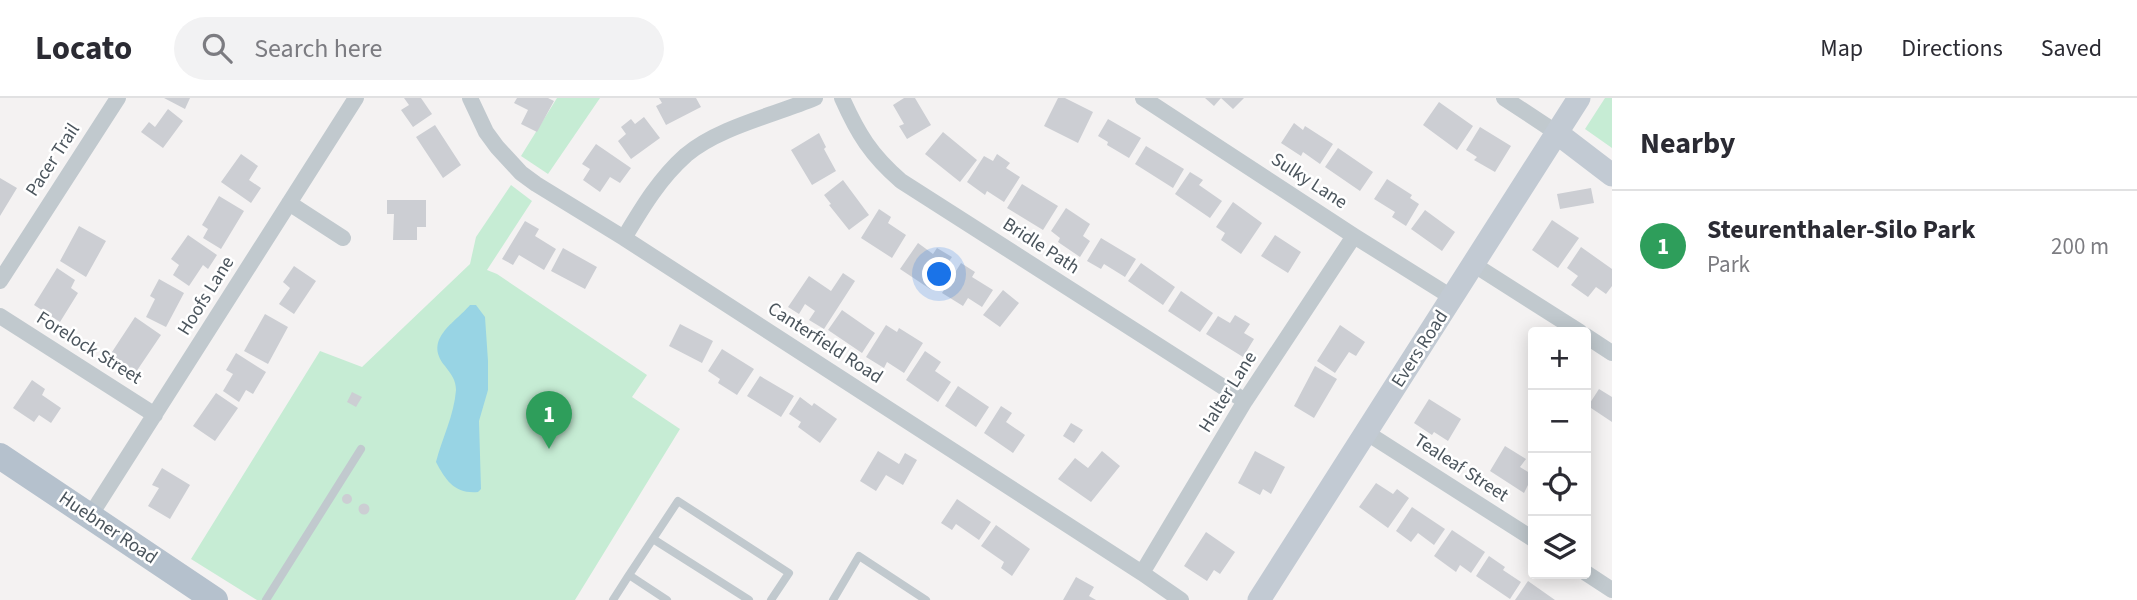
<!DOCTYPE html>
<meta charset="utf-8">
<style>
:root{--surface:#fff;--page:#f2f2f3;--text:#2b2b33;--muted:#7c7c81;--line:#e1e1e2;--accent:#111827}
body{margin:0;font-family:"Source Sans 3",sans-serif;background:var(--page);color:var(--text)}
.controls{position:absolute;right:21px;bottom:21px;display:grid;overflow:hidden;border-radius:7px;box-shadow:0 4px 18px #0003}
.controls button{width:63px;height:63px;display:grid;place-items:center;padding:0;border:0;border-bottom:2px solid var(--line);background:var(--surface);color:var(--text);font:35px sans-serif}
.you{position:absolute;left:940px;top:177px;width:24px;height:24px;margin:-18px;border:5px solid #fff;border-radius:50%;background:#1a73e8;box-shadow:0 0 0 10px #1a73e833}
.badge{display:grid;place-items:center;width:46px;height:46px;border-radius:50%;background:var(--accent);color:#fff;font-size:23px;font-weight:700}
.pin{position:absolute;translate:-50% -58px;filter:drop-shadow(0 2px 4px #0008)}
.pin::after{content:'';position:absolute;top:37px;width:24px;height:21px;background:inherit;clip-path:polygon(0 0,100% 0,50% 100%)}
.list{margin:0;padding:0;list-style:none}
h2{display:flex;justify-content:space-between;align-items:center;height:91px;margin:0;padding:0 28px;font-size:30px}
h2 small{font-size:23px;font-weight:400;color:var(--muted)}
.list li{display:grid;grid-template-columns:46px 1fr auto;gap:21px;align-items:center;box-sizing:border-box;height:112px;padding:0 28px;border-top:2px solid var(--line)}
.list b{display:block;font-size:26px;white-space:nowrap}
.list p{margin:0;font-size:23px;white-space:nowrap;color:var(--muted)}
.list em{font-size:23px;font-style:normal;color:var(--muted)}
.icon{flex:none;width:38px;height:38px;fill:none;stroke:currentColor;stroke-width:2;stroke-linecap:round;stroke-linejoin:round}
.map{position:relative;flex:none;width:1612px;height:502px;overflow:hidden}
header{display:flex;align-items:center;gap:42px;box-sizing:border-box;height:98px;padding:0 35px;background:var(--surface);border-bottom:2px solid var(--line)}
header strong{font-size:33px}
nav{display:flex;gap:38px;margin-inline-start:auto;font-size:24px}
.search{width:490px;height:63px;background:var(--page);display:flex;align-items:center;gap:18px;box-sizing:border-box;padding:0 24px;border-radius:38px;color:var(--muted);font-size:26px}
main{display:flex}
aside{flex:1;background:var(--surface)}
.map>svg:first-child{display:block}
.green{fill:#c6ecd4}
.water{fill:#98d4e4}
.building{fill:#ccced3}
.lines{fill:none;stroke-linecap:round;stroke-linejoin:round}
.lane{stroke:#c1c9ce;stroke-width:8}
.street{stroke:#c1c9ce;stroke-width:16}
.secondary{stroke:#c2cad3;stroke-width:23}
.primary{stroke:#b5c1cd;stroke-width:26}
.labels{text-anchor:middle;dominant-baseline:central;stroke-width:5;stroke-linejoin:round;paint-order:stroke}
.street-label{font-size:19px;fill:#4b555d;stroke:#fff}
</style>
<header>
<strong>Locato</strong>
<div class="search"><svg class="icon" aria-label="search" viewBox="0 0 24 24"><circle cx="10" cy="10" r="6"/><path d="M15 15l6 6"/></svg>Search here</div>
<nav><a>Map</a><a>Directions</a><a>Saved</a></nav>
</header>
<main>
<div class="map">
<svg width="1612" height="502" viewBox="0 0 1612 502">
<rect width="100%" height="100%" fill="#f4f2f2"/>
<path class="green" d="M557 0H600L548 76 521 58Z
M1605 0H1612V50L1585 31Z
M511 87 532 103 487 172 497 176 647 277 632 299 680 331 575 502H257L191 461 320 253 362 269 470 166 476 139Z"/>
<path class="water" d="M470 207H476L485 219 488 263V292L479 323 481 391 478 394C455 396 446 383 436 364 442 340 454 318 456 292 456 282 451 276 445 268 423 241 455 225 470 207Z"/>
<path class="building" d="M164 0H190L185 11Z
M404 0H421L432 16 413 29 401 12 409 7Z
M517 0H548L554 3 537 34 521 26 528 12 514 5Z
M659 0H696L701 9 666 27 656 8 662 5Z
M904 0H915L931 27 907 41 899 28 904 26 893 7Z
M1058 0H1065L1093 14 1078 45 1044 28Z
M1205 0H1244L1233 11 1221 0 1214 8Z
M1439 4 1473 28 1457 52 1423 27Z
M168 11 183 23 163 50 141 34 149 24 155 29Z
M644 19 660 40 631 61 618 43 626 36 621 29 631 21 635 26Z
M1108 21 1141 40 1129 60 1107 47 1108 44 1098 38Z
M1294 25 1303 32 1305 28 1333 46 1320 66 1303 54 1301 58 1281 45Z
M435 27 461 67 443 80 416 39Z
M1480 29 1511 48 1495 74 1474 62 1477 59 1466 52Z
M943 34 977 62 960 84 925 56Z
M819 35 826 49 824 51 836 73 812 87 791 52Z
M596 46 631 70 620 85 610 79 600 94 583 82 590 71 582 66Z
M1146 48 1184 71 1173 90 1135 66Z
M1338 50 1373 74 1360 93 1325 69Z
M241 56 258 68 249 82 261 90 251 105 221 84Z
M997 56 1010 65 1006 70 1020 79 1004 104 987 93 985 97 967 84 984 58 993 63Z
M1190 74 1203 82 1199 87 1222 103 1210 120 1175 96Z
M0 80 17 90 0 118Z
M1387 81 1412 97 1410 100 1419 106 1406 128 1392 119 1395 114 1374 101Z
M843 82 869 117 849 132 829 107 831 106 824 97Z
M1022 86 1058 108 1043 132 1007 110Z
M1591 90 1594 105 1560 111 1557 96Z
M219 98 244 113 221 151 203 140 208 131 202 127Z
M387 102H426V129H417V142H393L394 116H387Z
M1233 104 1262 125 1241 156 1221 142 1225 135 1216 129Z
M1066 110 1090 126 1083 138 1090 143 1080 159 1058 144 1060 140 1051 133Z
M879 111 891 119 888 125 906 137 892 160 861 140Z
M1425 112 1455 134 1442 153 1411 131Z
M1552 122 1579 140 1558 170 1532 152Z
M525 123 539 131 535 138 556 151 544 172 519 157 513 167 502 161Z
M79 128 106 143 86 179 60 163Z
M188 137 217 157 208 171 203 167 189 188 173 177 179 167 171 161Z
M1275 137 1301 154 1288 175 1261 158Z
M1101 140 1136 161 1125 179 1104 166 1101 171 1087 163Z
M918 145 933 156 937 150 952 159 930 191 900 171Z
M1581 149 1612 171V188L1606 196 1596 189 1588 199 1571 187 1578 178 1567 170Z
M563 150 597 169 585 191 551 173Z
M961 165 975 174 972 179 993 192 982 209 968 200 963 208 942 195Z
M1141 165 1175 189 1163 207 1128 183Z
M294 168 316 183 294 216 279 206 290 190 283 184Z
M57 170 75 182 71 190 78 195 60 224 34 207Z
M843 175 855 183 824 231 809 222 815 213 805 206 799 216 788 209 809 178 831 193Z
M159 181 184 195 166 229 146 219 155 201 150 198Z
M1003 192 1019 205 1000 229 983 217Z
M1181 193 1213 215 1200 234 1168 213Z
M842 212 875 235 862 255 828 232Z
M265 216 288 229 268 266 244 253Z
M1235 217 1250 226 1244 235 1254 241 1243 259 1206 236 1218 218 1230 225Z
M135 219 161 237 136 274 110 257Z
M680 226 713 243 702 265 669 248Z
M886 227 897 234 899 230 923 245 904 275 887 264 884 270 866 259Z
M1340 227 1365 244 1356 258 1349 254 1335 275 1317 263Z
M722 251 754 271 737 297 718 285 720 281 708 273Z
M925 253 941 264 935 273 951 284 938 304 906 282Z
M236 255 266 274 253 296 246 292 239 304 223 293 233 276 226 272Z
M1315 268 1337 281 1314 320 1294 308Z
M760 278 794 298 781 319 747 298Z
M32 282 45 291 42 297 61 310 51 325 39 317 34 324 13 310Z
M958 288 989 309 976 329 945 308Z
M1599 291 1612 299V324L1588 308Z
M352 294 362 299 356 309 347 304Z
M216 295 238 310 215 343 193 328Z
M800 299 812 308 814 305 837 321 820 345 798 329 801 324 789 316Z
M1429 301 1461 321 1448 343 1434 334 1432 337 1414 325Z
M1001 308 1012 315 1006 324 1025 337 1013 355 984 335Z
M1071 325 1083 332 1074 345 1063 338Z
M1505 348 1526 361 1520 369 1533 377 1524 395 1490 373Z
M878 353 899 366 905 355 917 362 903 387 886 377 876 393 860 383Z
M1102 353 1120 368 1091 404 1058 381 1075 360 1088 370Z
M1255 353 1285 369 1271 396 1263 391 1260 397 1238 385Z
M162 370 190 387 170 421 148 408 159 390 152 387Z
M1376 385 1393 396 1397 391 1409 400 1388 430 1359 409Z
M342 401a5 5 0 1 1 10 0a5 5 0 1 1-10 0Z
M957 401 991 424 979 442 956 426 952 432 941 425Z
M358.5 411a5.5 5.5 0 1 1 11 0a5.5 5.5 0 1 1-11 0Z
M1412 409 1445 431 1434 447 1418 435 1411 444 1396 433Z
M996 427 1030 451 1012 478 1001 470 1004 464 981 448Z
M1452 432 1485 454 1471 475 1460 467 1456 474 1434 458Z
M1206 434 1235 454 1220 476 1214 472 1207 483 1184 468Z
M1489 458 1505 469 1503 472 1521 484 1510 501 1476 478Z
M1076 479 1094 489 1089 498 1096 502H1063Z
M1528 483 1555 502H1515Z"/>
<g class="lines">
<path class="lane" d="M653 441 749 502
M629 477 678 403 789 475 771 502
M266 502 361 351
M613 502 629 477 667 502
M833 502 859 458 926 502"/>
<path class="street" d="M470 0 486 34 497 49 521 75 536 86 624 140 1142 475 1181 502
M842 0C858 36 871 57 901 83L1245 303
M1143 0 1354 138 1453 200
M1504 0 1557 35
M289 105 343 140
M624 140C642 110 659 81 686 57 719 29 775 17 815 0
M1473 166 1580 234
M0 183 118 0
M0 218 155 317
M1586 238 1612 255
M1367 335 1533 441
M90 418 356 0
M1142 475 1245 303 1354 138
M1586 475 1612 492"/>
<path class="secondary" d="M1557 35 1612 77
M1259 502 1579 0"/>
<path class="primary" d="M0 358 215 502"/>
</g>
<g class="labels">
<g class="street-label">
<text transform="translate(53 62) rotate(-57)">Pacer Trail</text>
<text transform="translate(1309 83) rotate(33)">Sulky Lane</text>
<text transform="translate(1041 148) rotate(33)">Bridle Path</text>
<text transform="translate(206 198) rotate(-58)">Hoofs Lane</text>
<text transform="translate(825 245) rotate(33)">Canterfield Road</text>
<text transform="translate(89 250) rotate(32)">Forelock Street</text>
<text transform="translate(1420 251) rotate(-57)">Evers Road</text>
<text transform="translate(1228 294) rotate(-58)">Halter Lane</text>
<text transform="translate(1461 370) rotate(33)">Tealeaf Street</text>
<text transform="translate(108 430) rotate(34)">Huebner Road</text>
</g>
</g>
</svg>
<div class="controls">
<button>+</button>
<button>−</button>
<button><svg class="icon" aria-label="locate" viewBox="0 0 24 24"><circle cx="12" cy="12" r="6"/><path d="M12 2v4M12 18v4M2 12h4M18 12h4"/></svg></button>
<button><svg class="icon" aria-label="layers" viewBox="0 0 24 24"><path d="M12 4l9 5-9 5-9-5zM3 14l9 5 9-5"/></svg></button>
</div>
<div class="you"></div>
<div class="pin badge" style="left:549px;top:351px;background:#2e9e5b">1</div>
</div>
<aside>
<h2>Nearby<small></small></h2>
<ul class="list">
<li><span class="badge" style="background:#2e9e5b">1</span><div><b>Steurenthaler-Silo Park</b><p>Park</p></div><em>200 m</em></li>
</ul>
</aside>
</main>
